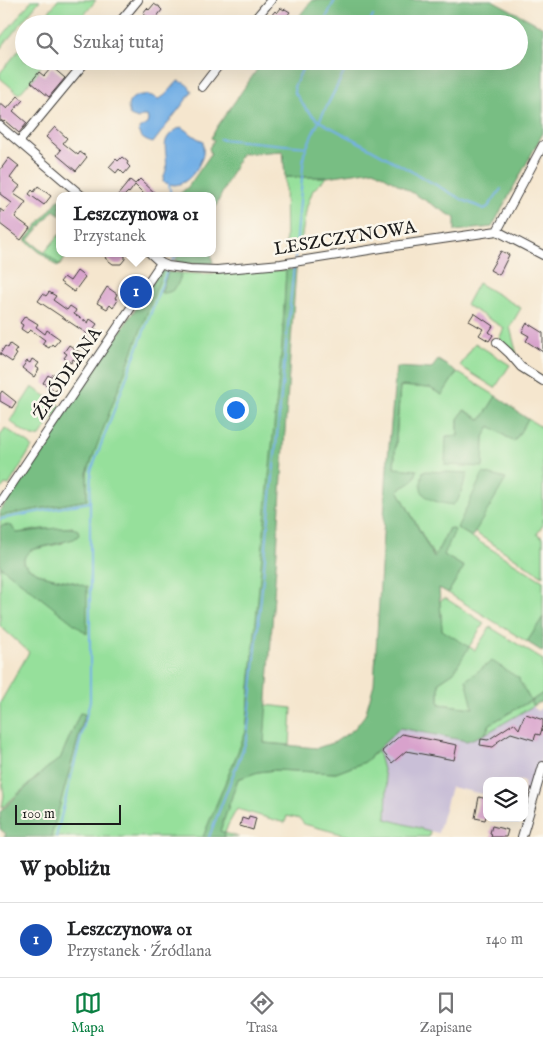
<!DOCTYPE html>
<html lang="pl">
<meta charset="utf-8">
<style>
:root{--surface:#fff;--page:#f6f6f6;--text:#202124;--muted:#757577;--line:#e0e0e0;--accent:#0b8043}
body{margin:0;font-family:"IM FELL English",serif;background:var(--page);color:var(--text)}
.controls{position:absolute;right:15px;bottom:15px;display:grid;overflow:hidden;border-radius:10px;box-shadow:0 5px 20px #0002}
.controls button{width:45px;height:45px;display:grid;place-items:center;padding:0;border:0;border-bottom:1px solid var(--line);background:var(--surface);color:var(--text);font:25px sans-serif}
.scale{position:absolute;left:15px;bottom:12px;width:106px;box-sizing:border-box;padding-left:5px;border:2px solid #1c1c1c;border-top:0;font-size:14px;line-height:18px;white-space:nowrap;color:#1c1c1c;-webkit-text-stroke:4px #fbf7ec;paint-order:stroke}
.you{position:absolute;left:235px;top:409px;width:18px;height:18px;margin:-12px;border:4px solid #fff;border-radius:50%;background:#1a73e8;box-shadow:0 0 0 8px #1a73e833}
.badge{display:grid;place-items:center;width:32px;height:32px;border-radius:50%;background:var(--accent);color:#fff;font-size:16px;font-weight:700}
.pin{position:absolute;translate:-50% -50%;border:2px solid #fff;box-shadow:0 1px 5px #0006}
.popup{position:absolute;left:56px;top:192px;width:160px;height:65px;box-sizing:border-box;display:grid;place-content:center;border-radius:10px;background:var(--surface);filter:drop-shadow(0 1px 4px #0005);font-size:16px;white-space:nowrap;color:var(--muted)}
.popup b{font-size:19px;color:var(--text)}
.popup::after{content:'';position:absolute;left:50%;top:100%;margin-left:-10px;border:10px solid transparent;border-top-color:var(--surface)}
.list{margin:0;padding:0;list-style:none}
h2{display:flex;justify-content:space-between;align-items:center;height:65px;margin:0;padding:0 20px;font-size:21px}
h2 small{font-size:16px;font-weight:400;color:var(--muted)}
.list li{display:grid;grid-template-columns:32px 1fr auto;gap:15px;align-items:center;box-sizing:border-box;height:75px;padding:0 20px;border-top:1px solid var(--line)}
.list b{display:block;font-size:19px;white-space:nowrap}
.list p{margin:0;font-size:16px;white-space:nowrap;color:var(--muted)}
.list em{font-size:16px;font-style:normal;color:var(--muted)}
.icon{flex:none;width:28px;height:28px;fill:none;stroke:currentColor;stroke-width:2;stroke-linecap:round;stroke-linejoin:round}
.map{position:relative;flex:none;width:543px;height:837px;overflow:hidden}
.search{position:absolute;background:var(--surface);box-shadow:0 5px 20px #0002;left:15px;right:15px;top:15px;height:55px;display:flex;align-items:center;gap:12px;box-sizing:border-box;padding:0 18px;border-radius:28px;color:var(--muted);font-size:19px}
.sheet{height:140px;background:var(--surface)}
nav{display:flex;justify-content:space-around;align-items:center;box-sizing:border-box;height:70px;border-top:1px solid var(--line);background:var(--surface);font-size:14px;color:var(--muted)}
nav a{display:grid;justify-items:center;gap:2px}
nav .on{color:var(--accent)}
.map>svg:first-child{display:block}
.industrial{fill:#c9bfd7}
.green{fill:#96e09b;stroke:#597e5c}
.forest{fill:#78be83;stroke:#4a6d50}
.water{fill:#75b0e6;stroke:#486681}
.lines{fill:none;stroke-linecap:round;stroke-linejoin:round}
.stream{stroke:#75b0e6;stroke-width:2}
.building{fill:#d8a2cc}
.minor-casing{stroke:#3d3a37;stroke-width:10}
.minor{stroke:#fff;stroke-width:8}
.labels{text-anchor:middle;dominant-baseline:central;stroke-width:5;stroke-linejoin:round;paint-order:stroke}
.street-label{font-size:18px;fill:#1c1c1c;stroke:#fbf7ec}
</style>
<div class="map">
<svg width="543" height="837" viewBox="0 0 543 837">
<rect width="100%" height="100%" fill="#fbf7ec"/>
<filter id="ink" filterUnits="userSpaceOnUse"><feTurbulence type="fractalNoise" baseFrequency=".02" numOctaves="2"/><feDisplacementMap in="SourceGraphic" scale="10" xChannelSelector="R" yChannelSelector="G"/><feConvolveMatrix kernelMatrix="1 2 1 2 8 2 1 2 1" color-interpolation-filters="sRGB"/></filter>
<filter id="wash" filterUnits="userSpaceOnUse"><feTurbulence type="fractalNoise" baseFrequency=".0096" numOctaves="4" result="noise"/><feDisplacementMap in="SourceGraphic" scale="20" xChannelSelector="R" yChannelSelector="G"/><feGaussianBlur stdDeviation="1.12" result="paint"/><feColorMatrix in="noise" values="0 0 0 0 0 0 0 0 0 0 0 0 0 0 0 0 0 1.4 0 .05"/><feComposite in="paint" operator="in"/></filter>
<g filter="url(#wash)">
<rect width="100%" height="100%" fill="#f5e6ce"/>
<path class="industrial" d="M533 706 537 711 543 707V754L531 793 528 795 525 804 524 781H487V795L451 787 438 833 386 820 387 786 378 750 400 728 467 741 485 734Z"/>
<path class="green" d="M32 0H40L0 49V39Z
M58 0H96L77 24H39Z
M24 44V61H45L38 70 39 72 19 94 0 78V73Z
M285 177H327L313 190 307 206 299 252 286 255Z
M60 234V253H69L60 265 44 253Z
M286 270 282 346 246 732 203 837H51L85 715 80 713 60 759 47 768 2 808 4 795 0 767V703L29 652 0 626V566L87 633 78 583C60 579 37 577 23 563L25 556 31 550 63 543 73 527 52 529H42L17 533 14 530 5 525 0 527V516L87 500V473L96 448 163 271 168 272 161 292 180 279 181 273 204 274Z
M478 283 521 308 510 327 517 355 514 351 499 339 504 328 466 305Z
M475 343 510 365 495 388 460 366Z
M457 372 496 396 481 420 465 410 458 419V436H447L483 467 484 437 490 426 514 442 528 419 543 428V525L537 534 543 538V576L474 532 505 478 457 528 543 581V617L527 642 448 593 464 567 444 555 449 528 435 558 398 490 412 482 394 469 400 386 430 388 442 395Z
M32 387 61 406 40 436C30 439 18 427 10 421Z
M5 428 30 444 32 447 9 485 5 484 0 491V436Z
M445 598 484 623 469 647 475 650 490 627 543 660V693L531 701 533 706 485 734 490 724 530 701 518 680 519 679 473 708 439 704V682L454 672 442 630 440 601Z
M266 705 292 708 290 745 264 743Z
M378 750 387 786 386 819 430 831 429 837H353L304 824 300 819 287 816 285 823 237 809 228 825 225 833 239 837H224L225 833 220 831 238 779 258 772 275 770 336 773 365 762Z"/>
<path class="forest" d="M312 0H492L543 27V133L492 227 455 231V218L374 170 327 177H285L283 151 241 154 212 214V196H177L188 187 211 154 209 148 214 140 211 138 217 127 263 61H519V24H293Z
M60 198V216L54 210 29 240 60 265 58 267 25 240Z
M180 253H211L213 263C201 264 187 265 175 261Z
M296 269 264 743 317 748 335 742 354 729 365 715 374 684 387 468 396 367 431 369 438 360 457 372 442 395 430 388 400 386 394 468 417 470C415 483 408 484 398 490L434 558 449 528 455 530 444 555 464 567 448 593 439 588 442 630 469 647 454 672 439 682V704L473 708 466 680 492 661 520 679 519 680 531 701 543 693V701L533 706 530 701 490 724 485 734 467 741 400 728 365 762 336 773 275 770 258 772 238 779 220 831 225 833 224 837H203L246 732 269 476 282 346 286 270Z
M159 271H163L96 448 87 473V500L0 516V511L142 299Z
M168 272 181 273C179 285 174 294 161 293Z
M496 396C508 403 516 412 528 419L514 442 490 426 484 437 483 467 445 465 446 436H458V419L464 410 481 420Z
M423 471 468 473 458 500 453 505C442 503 423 501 421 488 421 482 422 476 423 471Z
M483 473 506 479 472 537 457 528Z
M5 525 12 526 14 530 17 533C30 532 68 524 78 530L79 535 74 539 31 550 25 556 23 563C39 580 67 578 87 587V634L0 566V527Z
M543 617V652L527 642Z
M80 713 85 714 51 837H4L6 834 0 829V812L47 768 60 759Z"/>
<path class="water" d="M178 81C186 83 189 85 192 92L153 143C146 141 141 139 138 131L142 127 147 124 148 120 147 116H142L138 119 130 116C129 112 127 107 129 103 133 93 150 93 158 99 166 97 172 87 178 81Z
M181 127 203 142C203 147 204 153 202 158 198 169 188 184 175 185 171 185 167 183 163 182 163 177 165 174 166 170 169 149 156 140 181 127Z"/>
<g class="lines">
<path class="stream" d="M323 24 335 0
M369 24 373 16
M306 61 294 87 295 93 306 109 319 121 364 145 463 200 484 209 488 207 501 189
M220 139 307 147
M169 184 171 196
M295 260 304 154 312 135 350 61
M172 261 178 253
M0 519 90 502
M56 837 90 701V502L91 471 166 273
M209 837 247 739 294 265"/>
</g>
<g id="blocks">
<path class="building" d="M154 4 157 6H159L160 8 162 10 156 18 154 17 151 20 143 13 147 8 149 10Z
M281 8 284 10 285 9 290 12 281 24H279L270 17 275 11 277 13Z
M52 67 65 78 49 97 31 82 39 72 44 76Z
M18 96 23 100 13 111 27 123 19 133 5 121 4 122 0 120V103L7 109Z
M55 127 67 138 63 143 78 155 80 152 87 157 76 171 57 155 61 150 46 137Z
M122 157 128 162 127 164 130 167 124 174 119 169 116 173 109 167 116 159 118 161Z
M9 158 19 166 10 178 20 186 14 194 26 202 15 217 30 228 21 240 0 224V209L4 212 12 203 0 194V170Z
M140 179 158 196H146L135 185 129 193 128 192 124 196H117L130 180 135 184Z
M38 186 51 196 44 205 29 194 32 190 34 192Z
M501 251 509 255 499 275 490 270Z
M109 253H121L125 256V259L121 264H113L105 258Z
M77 271 85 277 74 292 60 282 64 277 70 281Z
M107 287 117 294 115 298 118 300 113 308 110 305 107 309 97 303Z
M49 292 56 296 53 300 67 310 70 306 76 310 74 314 88 323 90 319 97 324 94 328 97 330 92 337 38 301 43 294 46 296Z
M474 313 493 326 489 332 493 335 489 341 479 335 483 329 469 321Z
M25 316 38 324 36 327 45 334 47 330 60 339 54 346 52 344 49 348 42 344 45 340 34 332 30 330 27 333 21 329 23 325 20 323Z
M527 323 543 333V352L526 341 529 336 522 332Z
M10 344 17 349 14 353 17 354 12 362 0 354 5 346 8 348Z
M69 345 81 353 76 361 73 359 71 363 64 358 67 354 64 352Z
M32 359 39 363 36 367 39 369 34 377 22 368 27 361 30 363Z
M54 373 61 378 58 382 61 384 56 391 43 383 48 375 51 377Z
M2 391 16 402 12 408 0 401V394Z
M526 714 543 720V726L540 735 536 734 534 740 511 733 497 742 498 743 493 747 480 745 481 739 488 740 514 723 519 729 524 716Z
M402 734 457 745 454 760 406 751 392 763 382 751Z
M479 797 487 799V813L485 820 475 818Z
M249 816 256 818 253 830 240 826 242 818 248 820Z
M492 826 508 830 506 837H491L492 834 490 833Z"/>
</g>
</g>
<g filter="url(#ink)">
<use href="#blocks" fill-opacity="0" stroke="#3d3a37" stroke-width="1"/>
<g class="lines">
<g class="minor-casing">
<path id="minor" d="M118 24 138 0
M251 24 271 0
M202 87 222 61
M0 126 82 196
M19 142 86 61
M497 231 543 145
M150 253 161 263 168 266 190 269 217 270 281 264 394 246 497 231 543 255
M497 342 509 353 521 367 543 381
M0 502 161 263
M522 837 543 766"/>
</g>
<use href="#minor" class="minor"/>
</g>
</g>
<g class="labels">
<g class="street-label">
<text transform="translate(345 239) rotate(-9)">LESZCZYNOWA</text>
<text transform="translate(68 374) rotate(-56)">ŹRÓDLANA</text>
</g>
</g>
</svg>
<div class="controls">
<button><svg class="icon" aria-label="layers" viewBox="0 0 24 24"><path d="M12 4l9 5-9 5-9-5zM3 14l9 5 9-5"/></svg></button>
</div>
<div class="scale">100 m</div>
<div class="you"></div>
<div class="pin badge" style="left:136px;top:292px;background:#1a4fb4">1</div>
<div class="popup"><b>Leszczynowa 01</b>Przystanek</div>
<div class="search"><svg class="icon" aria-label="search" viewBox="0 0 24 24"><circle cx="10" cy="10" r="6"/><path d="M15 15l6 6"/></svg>Szukaj tutaj</div>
</div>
<section class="sheet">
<h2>W pobliżu<small></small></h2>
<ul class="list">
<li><span class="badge" style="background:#1a4fb4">1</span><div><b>Leszczynowa 01</b><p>Przystanek · Źródlana</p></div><em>140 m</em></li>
</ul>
</section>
<nav>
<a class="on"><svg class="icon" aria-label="map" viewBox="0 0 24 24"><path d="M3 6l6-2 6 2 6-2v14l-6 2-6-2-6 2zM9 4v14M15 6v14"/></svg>Mapa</a>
<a><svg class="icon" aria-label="directions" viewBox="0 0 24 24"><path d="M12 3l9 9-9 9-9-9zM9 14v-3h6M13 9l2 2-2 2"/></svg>Trasa</a>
<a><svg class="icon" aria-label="saved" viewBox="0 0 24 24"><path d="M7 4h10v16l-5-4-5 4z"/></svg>Zapisane</a>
</nav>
